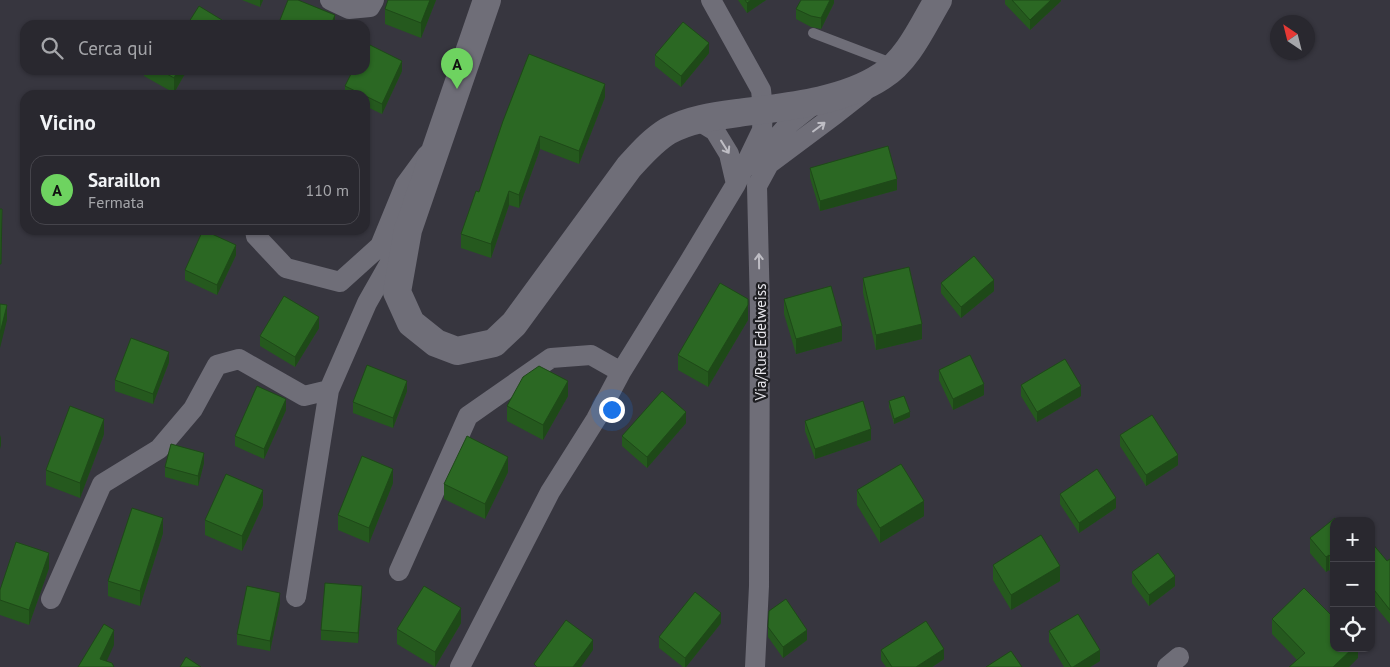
<!DOCTYPE html>
<html lang="it">
<meta charset="utf-8">
<style>
:root{--surface:#29282f;--page:#35343b;--text:#f1f3f6;--muted:#a5a6aa;--line:#45444b;--accent:#6ed360}
body{margin:0;font-family:"PT Sans",sans-serif;background:var(--page);color:var(--text)}
.controls{position:absolute;right:15px;bottom:15px;display:grid;overflow:hidden;border-radius:10px;box-shadow:0 1px 4px #0004}
.controls button{width:45px;height:45px;display:grid;place-items:center;padding:0;border:0;border-bottom:1px solid var(--line);background:var(--surface);color:var(--text);font:25px sans-serif}
.compass{position:absolute;left:1270px;top:15px;width:45px;height:45px;border-radius:50%;background:var(--surface);box-shadow:0 1px 4px #0004;rotate:325deg}
.you{position:absolute;left:611px;top:409px;width:18px;height:18px;margin:-12px;border:4px solid #fff;border-radius:50%;background:#1a73e8;box-shadow:0 0 0 8px #1a73e833}
.badge{display:grid;place-items:center;width:32px;height:32px;border-radius:50%;background:var(--accent);color:#111;font-size:16px;font-weight:700}
.pin{position:absolute;translate:-50% -41px;filter:drop-shadow(0 1px 2px #0008)}
.pin::after{content:'';position:absolute;top:26px;width:18px;height:15px;background:inherit;clip-path:polygon(0 0,100% 0,50% 100%)}
.list{margin:0;padding:0;list-style:none}
h2{display:flex;justify-content:space-between;align-items:center;height:65px;margin:0;padding:0 20px;font-size:21px}
h2 small{font-size:16px;font-weight:400;color:var(--muted)}
.list li{display:grid;grid-template-columns:32px 1fr auto;gap:15px;align-items:center;box-sizing:border-box;height:70px;margin:0 10px 10px;padding:0 10px;border:1px solid var(--line);border-radius:15px}
.list b{display:block;font-size:19px;white-space:nowrap}
.list p{margin:0;font-size:16px;white-space:nowrap;color:var(--muted)}
.list em{font-size:16px;font-style:normal;color:var(--muted)}
.icon{flex:none;width:28px;height:28px;fill:none;stroke:currentColor;stroke-width:2;stroke-linecap:round;stroke-linejoin:round}
.map{position:relative;flex:none;width:1390px;height:667px;overflow:hidden}
.search{position:absolute;background:var(--surface);box-shadow:0 1px 4px #0004;left:20px;top:20px;width:350px;height:55px;display:flex;align-items:center;gap:12px;box-sizing:border-box;padding:0 18px;border-radius:15px;color:var(--muted);font-size:19px}
.panel{position:absolute;background:var(--surface);box-shadow:0 1px 4px #0004;left:20px;top:90px;width:350px;height:145px;border-radius:15px}
.map>svg:first-child{display:block}
.lines{fill:none;stroke-linecap:round;stroke-linejoin:round}
.service{stroke:#6f6e78;stroke-width:10}
.minor{stroke:#6f6e78;stroke-width:20}
.secondary{stroke:#6f6e78;stroke-width:28}
.wall{fill:#25591e}
.shaded-wall{fill:#1e4918}
.building{fill:#2b6823;stroke:#1e4918}
.oneway{stroke:#bebdc4}
.labels{text-anchor:middle;dominant-baseline:central;stroke-width:4.5;stroke-linejoin:round;paint-order:stroke}
.street-label{font-size:15px;fill:#e8e7ed;stroke:#1e1e22}
</style>
<div class="map">
<svg width="1390" height="667" viewBox="0 0 1390 667">
<rect width="100%" height="100%" fill="#37363f"/>
<g class="lines">
<path class="service" d="M813 33 894 64"/>
<path class="minor" d="M330 0 349 9 370 7 374 0
M697 120 715 131 729 154 736 184
M752 165 788 125 817 102
M255 230 256 236 286 268 340 282 380 246 405 185 427 155
M399 571 468 416 551 358 591 355 621 372
M296 597 329 390 367 303 401 243
M51 599 102 484 159 449 193 409 217 365 239 359 304 396 329 390
M460 667 550 492 596 419 621 372 689 262 736 184 762 130 763 109 761 90 711 0
M755 667 759 586 760 310 757 186 769 164 836 114 864 92
M1167 667 1179 657"/>
<path class="secondary" d="M487 0 408 230 397 292 411 323 436 343 457 351 494 343 514 324 629 167C641 154 653 140 668 131 690 119 715 116 738 113 784 107 843 102 882 76 908 60 923 25 938 0"/>
</g>
<path class="wall" d="M242 0H263L260 7Z
M388 0H436L421 38 385 24V9Z
M738 0H766L747 13Z
M834 0V3L821 29 811 27 796 19V9Z
M1005 0H1061V1L1030 30 1005 4Z
M709 53 681 87 655 66V55Z
M144 70H187L174 93 144 76Z
M402 71 382 114 365 106V95H345V86Z
M605 97 579 164 540 149 519 208 509 205 491 258 461 248V234L479 192 503 121Z
M810 168 897 190 820 211 810 178Z
M236 255 217 295 185 280V270Z
M863 278 922 339 876 350 863 293Z
M941 283 994 291 961 318 941 293Z
M748 299V320L708 387 678 370V355Z
M784 299 842 341 796 354 784 314Z
M319 328 295 367 260 346V336Z
M169 362 153 404 115 391V380Z
M939 370 984 395 953 410 939 380Z
M1021 385 1081 396 1037 422 1021 396Z
M407 391 393 428 353 413V402Z
M568 396 543 440 507 421V406Z
M889 401 910 417 894 424 889 407Z
M286 410 264 459 235 446V436Z
M805 421 871 440 815 459 805 431Z
M686 423 647 468 622 446V436Z
M104 434 80 498 46 485V470Z
M1120 435 1178 465 1146 486 1120 446Z
M204 463 198 486 165 477V467Z
M508 472 485 519 444 499V484Z
M393 483 369 543 338 530V515Z
M857 490 924 516 880 543 857 505Z
M1060 494 1116 508 1079 533 1060 504Z
M263 505 242 551 205 535V520Z
M1334 521V576L1329 570 1326 572 1310 553V538Z
M163 533 140 606 108 596V581Z
M1371 542 1387 561 1390 559V624L1371 601Z
M993 565 1060 581 1011 610 993 580Z
M49 568 29 625 0 615V590Z
M1132 572 1175 586 1149 606 1132 583Z
M362 596 358 643 321 640V630Z
M280 603 270 651 237 645V634Z
M1272 619 1358 648V658L1297 660 1272 634Z
M461 623 435 667 397 644V629Z
M721 623 686 667H683L659 648V637Z
M768 627 807 640 783 658 768 637Z
M1049 631 1100 661 1090 667H1064L1049 642Z
M881 650 944 659 932 667H886L881 660Z"/>
<path class="shaded-wall" d="M260 0H263L260 7Z
M430 0H436L421 38V23Z
M751 0H766L747 13V3Z
M830 0H834V3L821 29V18Z
M1051 0H1061V1L1030 30V20Z
M335 15V25H331Z
M709 43V53L681 87V76Z
M402 61V71L382 114V104Z
M178 70H187L174 93V78Z
M605 84V97L579 164V151Z
M540 136V149L519 208V195Z
M897 179V190L820 211V201Z
M509 191V205L491 258V244Z
M236 245V255L217 295V285Z
M994 280V291L961 318V307Z
M7 305V320L0 348V333Z
M748 305V320L708 387V372Z
M319 317V328L295 367V357Z
M922 324V339L876 350V335Z
M842 326V341L796 354V339Z
M169 352V362L153 404V394Z
M407 381V391L393 428V418Z
M568 381V396L543 440V425Z
M984 384V395L953 410V399Z
M1081 386V396L1037 422V412Z
M286 399V410L264 459V449Z
M686 412V423L647 468V457Z
M910 412V417L894 424V419Z
M104 419V434L80 498V483Z
M871 429V440L815 459V449Z
M1 435V445L0 449V438Z
M204 453V463L198 486V476Z
M1178 455V465L1146 486V475Z
M508 457V472L485 519V504Z
M393 469V483L369 543V528Z
M263 490V505L242 551V536Z
M1116 498V508L1079 533V523Z
M924 501V516L880 543V528Z
M163 518V533L140 606V591Z
M49 553V568L29 625V610Z
M1329 555V570L1326 572V557Z
M1060 566V581L1011 610V595Z
M1175 576V586L1149 606V595Z
M362 586V596L358 643V633Z
M280 593V603L270 651V641Z
M461 608V623L435 667V652Z
M721 613V623L686 667H685V658Z
M114 630V645L104 667 100 659Z
M807 630V640L783 658V647Z
M593 640V650L581 667H573Z
M1353 648H1358V658L1349 667H1333Z
M944 649V659L932 667H916Z
M1100 650V661L1090 667H1073Z"/>
<path class="building" d="M288 0H298L335 15 331 25H278Z
M388 0H430L421 23 385 9Z
M745 0H751L747 3Z
M801 0H830L821 18 811 16 796 9Z
M1012 0H1051L1030 20Z
M199 6 222 20 219 25H187Z
M683 22 709 43 681 76 655 55Z
M366 43 402 61 382 104 345 86 353 70H365V45Z
M529 54 605 84 579 151 540 136 519 195 509 191 491 244 461 234 476 191 479 192 503 121Z
M160 70H178L174 78Z
M888 146 897 179 820 201 810 168Z
M0 209H2L1 264H0Z
M203 230 236 245 217 285 185 270Z
M974 256 994 280 961 307 941 283Z
M909 267 922 324 876 335 863 278Z
M720 283 748 299V305L708 372 678 355Z
M831 286 842 326 796 339 784 299Z
M284 296 319 317 295 357 260 336Z
M0 304 7 305 0 333Z
M131 338 169 352 153 394 115 380Z
M970 355 984 384 953 399 939 370Z
M1065 359 1081 386 1037 412 1021 385Z
M367 365 407 381 393 418 353 402Z
M539 366 568 381 543 425 507 406 523 377Z
M257 386 286 399 264 449 235 436Z
M662 391 686 412 647 457 622 436Z
M904 396 910 412 894 419 889 401Z
M863 401 871 429 815 449 805 421Z
M70 406 104 419 80 483 46 470Z
M1152 415 1178 455 1146 475 1120 435Z
M467 436 508 457 485 504 444 484Z
M171 444 204 453 198 476 165 467Z
M362 456 393 469 369 528 338 515Z
M901 464 924 501 880 528 857 490Z
M1097 469 1116 498 1079 523 1060 494Z
M226 474 263 490 242 536 205 520Z
M132 508 163 518 140 591 108 581Z
M1335 518 1337 521H1334V561L1329 555 1326 557 1310 538Z
M1041 535 1060 566 1011 595 993 565Z
M16 542 49 553 29 610 0 600V590Z
M1371 542 1387 561 1390 559V610L1371 586Z
M1158 553 1175 576 1149 595 1132 572Z
M325 583 362 586 358 633 321 630Z
M247 586 280 593 270 641 237 634Z
M424 586 461 608 435 652 397 629Z
M1304 588 1334 618V648H1353L1333 667H1289L1305 653 1272 619Z
M695 592 721 613 685 658 659 637Z
M786 599 807 630 783 647 768 627 769 611Z
M1078 614 1100 650 1073 667H1071L1049 631Z
M566 620 593 640 573 667H537L534 664Z
M926 621 944 649 916 667H892L881 650Z
M104 624 114 630 100 659 112 663 114 667H78Z
M1011 651 1022 667H986Z
M186 657 201 667H180Z"/>
<defs><path id="oneway-shaft" d="M-6 0H5M1.5-3L5.5 0L1.5 3" fill="none" stroke-width="1.6" stroke-linecap="round" stroke-linejoin="round" transform="scale(1.25)"/></defs>
<g class="oneway">
<use href="#oneway-shaft" transform="translate(819 127) rotate(-37)"/>
<use href="#oneway-shaft" transform="translate(725 147) rotate(58)"/>
<use href="#oneway-shaft" transform="translate(759 261) rotate(-91)"/>
</g>
<g class="labels">
<g class="street-label">
<text transform="translate(760 342) rotate(-90)">Via/Rue Edelweiss</text>
</g>
</g>
</svg>
<div class="controls">
<button>+</button>
<button>−</button>
<button><svg class="icon" aria-label="locate" viewBox="0 0 24 24"><circle cx="12" cy="12" r="6"/><path d="M12 2v4M12 18v4M2 12h4M18 12h4"/></svg></button>
</div>
<svg class="compass" viewBox="-18 -18 36 36"><path d="M0-13l5 13h-10z" fill="#e53935"/><path d="M0 13l5-13h-10z" fill="#a5a6aa"/></svg>
<div class="you"></div>
<div class="pin badge" style="left:457px;top:89px">A</div>
<div class="search"><svg class="icon" aria-label="search" viewBox="0 0 24 24"><circle cx="10" cy="10" r="6"/><path d="M15 15l6 6"/></svg>Cerca qui</div>
<section class="panel">
<h2>Vicino<small></small></h2>
<ul class="list">
<li><span class="badge">A</span><div><b>Saraillon</b><p>Fermata</p></div><em>110 m</em></li>
</ul>
</section>
</div>
